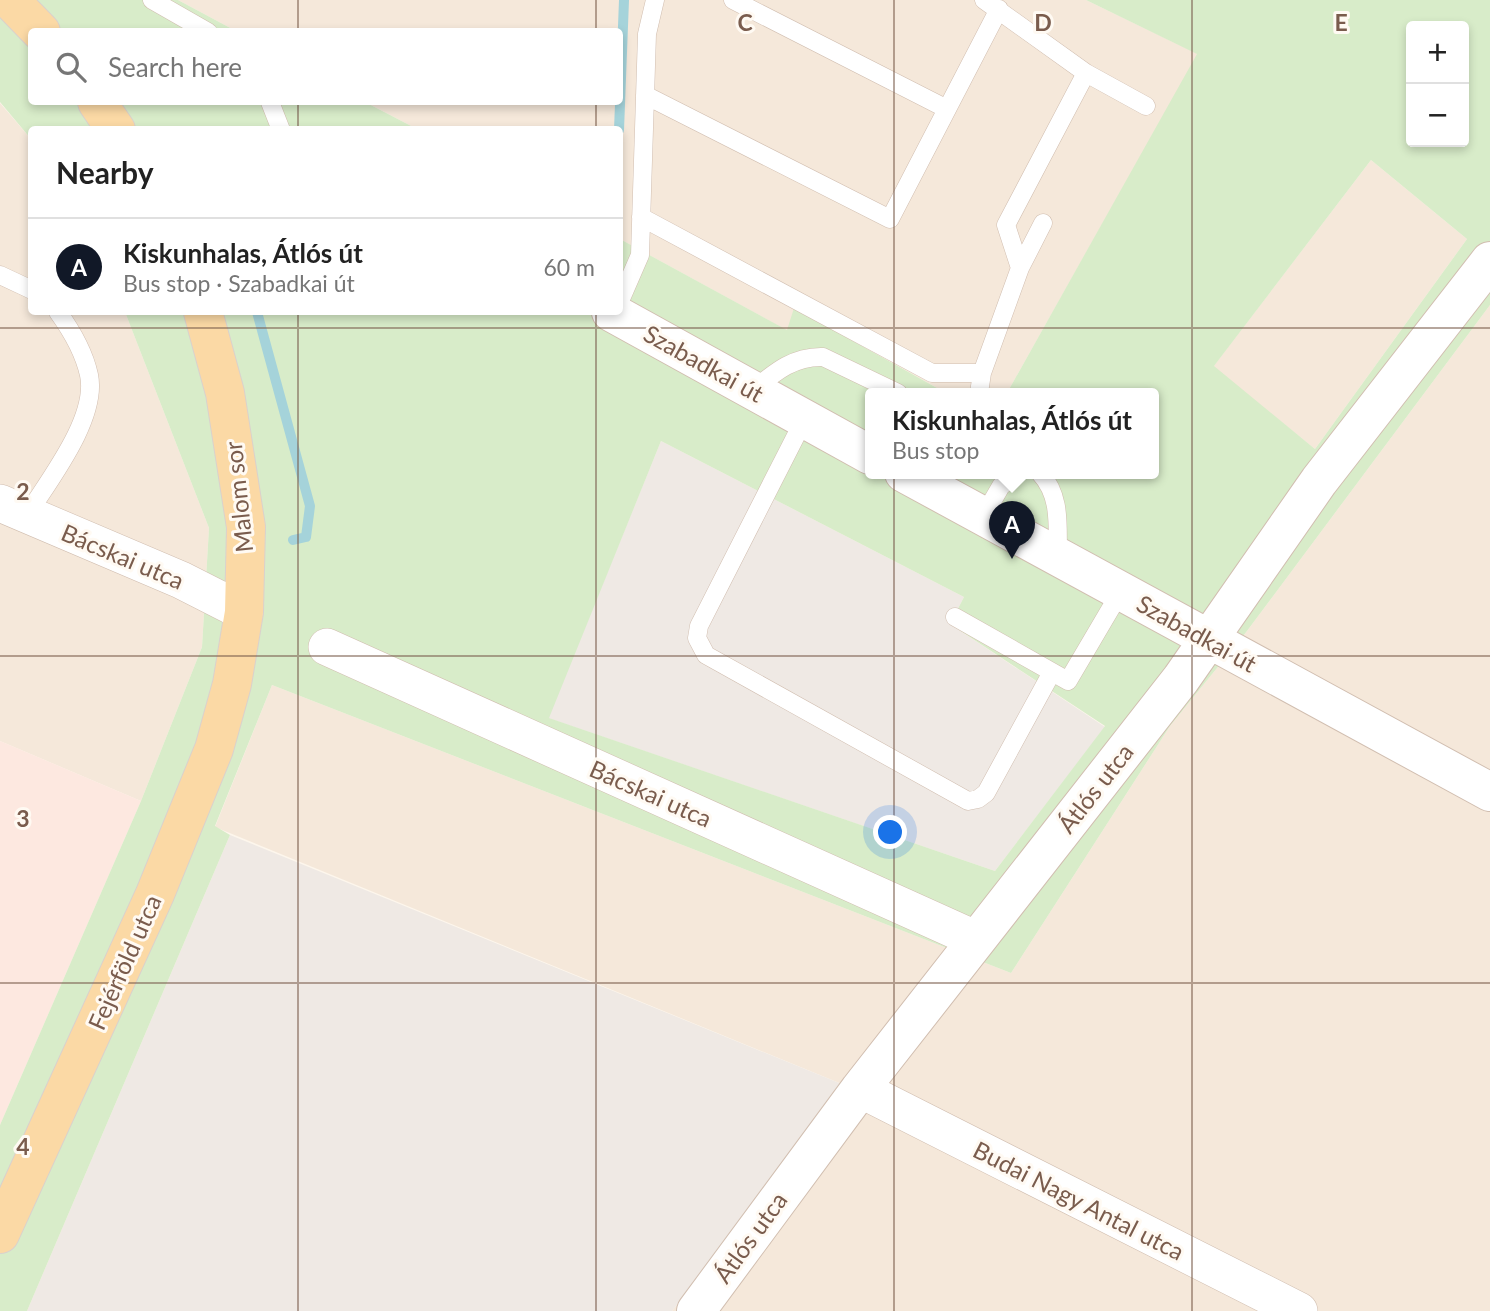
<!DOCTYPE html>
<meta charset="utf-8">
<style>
:root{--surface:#fff;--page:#f2f2f2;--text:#222;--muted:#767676;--line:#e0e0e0;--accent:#111827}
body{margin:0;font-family:Lato,sans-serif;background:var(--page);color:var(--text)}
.controls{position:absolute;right:21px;top:21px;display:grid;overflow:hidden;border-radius:7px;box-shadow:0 4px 10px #0003}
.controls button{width:63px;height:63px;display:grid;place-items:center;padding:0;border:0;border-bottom:2px solid var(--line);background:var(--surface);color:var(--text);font:35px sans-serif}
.you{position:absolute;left:891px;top:833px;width:24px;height:24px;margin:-18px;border:5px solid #fff;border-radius:50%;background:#1a73e8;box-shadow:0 0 0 10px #1a73e833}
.badge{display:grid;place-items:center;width:46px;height:46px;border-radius:50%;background:var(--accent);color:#fff;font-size:23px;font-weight:700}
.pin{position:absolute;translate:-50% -58px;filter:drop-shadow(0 2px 4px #0008)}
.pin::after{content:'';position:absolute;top:37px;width:24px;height:21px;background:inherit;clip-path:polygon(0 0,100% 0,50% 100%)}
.popup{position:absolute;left:865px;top:388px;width:294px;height:91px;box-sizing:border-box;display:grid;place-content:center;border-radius:7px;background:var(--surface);filter:drop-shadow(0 2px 5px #0005);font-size:23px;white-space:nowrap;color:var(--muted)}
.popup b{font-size:26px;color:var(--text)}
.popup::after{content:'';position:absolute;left:50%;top:100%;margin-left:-14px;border:14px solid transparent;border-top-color:var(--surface)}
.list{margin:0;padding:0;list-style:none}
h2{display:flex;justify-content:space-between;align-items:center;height:91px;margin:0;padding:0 28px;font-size:30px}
h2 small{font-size:23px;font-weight:400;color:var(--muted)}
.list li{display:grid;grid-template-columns:46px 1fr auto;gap:21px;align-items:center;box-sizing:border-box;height:98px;padding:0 28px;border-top:2px solid var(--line)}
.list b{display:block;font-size:26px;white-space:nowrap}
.list p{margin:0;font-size:23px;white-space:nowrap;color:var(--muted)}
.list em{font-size:23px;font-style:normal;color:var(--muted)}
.icon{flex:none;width:38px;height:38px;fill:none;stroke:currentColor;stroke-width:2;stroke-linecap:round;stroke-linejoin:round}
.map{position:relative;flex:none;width:1490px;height:1311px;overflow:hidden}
.search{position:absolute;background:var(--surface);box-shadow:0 4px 10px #0003;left:28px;top:28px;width:595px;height:77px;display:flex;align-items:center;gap:18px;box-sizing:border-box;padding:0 24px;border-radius:7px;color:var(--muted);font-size:26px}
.panel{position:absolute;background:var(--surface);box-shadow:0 4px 10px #0003;left:28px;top:126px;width:595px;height:189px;border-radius:7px}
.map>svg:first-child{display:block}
.residential{fill:#f5e8da}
.commercial{fill:#fde8e0}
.industrial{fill:#efe9e4}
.green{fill:#d8ecc9;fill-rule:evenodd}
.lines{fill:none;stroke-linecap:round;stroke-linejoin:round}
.stream{stroke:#a5d3da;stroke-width:10}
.service-casing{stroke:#d1beb0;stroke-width:19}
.minor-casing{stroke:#d1beb0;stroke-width:38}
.tertiary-casing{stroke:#d1beb0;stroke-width:40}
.primary-casing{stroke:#dad1cd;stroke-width:40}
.service{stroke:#fff;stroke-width:18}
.minor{stroke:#fff;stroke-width:37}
.tertiary{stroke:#fff;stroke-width:38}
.primary{stroke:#fbd9a5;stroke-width:38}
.grid{fill:none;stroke:#7a5c4d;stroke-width:2;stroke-opacity:0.55}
.labels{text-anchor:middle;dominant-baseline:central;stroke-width:6;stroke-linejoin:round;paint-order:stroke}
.street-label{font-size:24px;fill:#7a5c4d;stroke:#fffaf3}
.grid-label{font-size:23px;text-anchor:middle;font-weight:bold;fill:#7a5c4d;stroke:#fffaf3;stroke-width:6;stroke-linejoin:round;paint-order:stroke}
</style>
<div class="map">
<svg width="1490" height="1311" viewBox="0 0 1490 1311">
<rect width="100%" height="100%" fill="#fdf6ec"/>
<path class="residential" d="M178 0H1086L1198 54 1007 393H946L795 308 788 331 620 239V130L417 129 365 102H620V32L236 31Z
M0 103 31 139 32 312H125L209 528 202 647 141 801 0 741Z
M1371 160 1467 239 1315 449 1213 367Z
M1490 305V1311H672L849 1087 215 827 272 685 1011 973 1170 726 1247 631Z"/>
<path class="commercial" d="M0 741 141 801 0 1125Z"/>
<path class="industrial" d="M661 441 964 597 950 624 1105 727 995 871 548 718Z
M230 835 849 1087 672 1311H27Z"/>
<path class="green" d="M0 0H178L236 31 32 32V102H365L417 129 32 130 31 139 0 102Z
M1086 0H1490V305L1247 631 1170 726 1011 973 272 685 215 826 230 835 27 1311H0V1125L141 801 202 647 209 528 125 312H620V239L787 330 794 308 946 393H870V473H1154V393H1007L1197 54ZM1411 26H1464V142H1411ZM1371 160 1467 239 1315 449 1214 366ZM661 441 964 597 950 624 1105 726 995 871 549 718Z"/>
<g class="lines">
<path class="stream" d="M619 130 624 0
M257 312 310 506 306 537 293 540"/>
<g class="service-casing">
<path id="service" d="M152 0 208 32
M733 0 947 109
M1086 73 1146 106
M645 95 890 219 999 9
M270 102 281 130
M641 217 932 373H982
M1020 268 1043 223
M0 275 32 290
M620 301 640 255 647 34 655 0
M752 391C774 373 793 356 823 357L898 393
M979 393 982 373 1020 268 1006 225 1086 73 984 0
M805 418 699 626 697 638 706 655 968 801 978 799 986 793 1052 672
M1040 473C1062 497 1057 527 1058 557
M27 515C49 480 98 418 89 375 84 352 71 330 58 312
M983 517 1001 486 1018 473
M955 617 1068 681 1121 591"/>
</g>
<g class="minor-casing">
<path id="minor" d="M0 503 181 580 244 612
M327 647 975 939
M860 1089 1299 1311"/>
</g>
<g class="tertiary-casing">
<path id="tertiary" d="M611 312 870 455
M904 473 1490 792
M696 1311 860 1089 1181 679 1319 481 1490 261"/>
</g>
<g class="primary-casing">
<path id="primary" d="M10 0 41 32
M97 102 116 130
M0 1234 155 894 214 749 232 684 244 612 246 527 225 393 203 312"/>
</g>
<use href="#service" class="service"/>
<use href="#minor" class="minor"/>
<use href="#tertiary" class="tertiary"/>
<use href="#primary" class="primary"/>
</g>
<path class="grid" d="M298 0V32M596 0V32M894 0V1311M1192 0V1311M298 102V130M596 102V130M298 312V1311M596 312V1311M0 328H1490M0 656H1490M0 983H1490"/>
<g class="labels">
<g class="street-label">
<text transform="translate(704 363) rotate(29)">Szabadkai út</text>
<text transform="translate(238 497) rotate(-96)">Malom sor</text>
<text transform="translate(123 556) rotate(23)">Bácskai utca</text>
<text transform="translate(1197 633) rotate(29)">Szabadkai út</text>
<text transform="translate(1095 788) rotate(-52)">Átlós utca</text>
<text transform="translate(651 793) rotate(24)">Bácskai utca</text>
<text transform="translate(124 962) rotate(-66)">Fejérföld utca</text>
<text transform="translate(1079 1200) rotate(27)">Budai Nagy Antal utca</text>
<text transform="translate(750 1237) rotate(-54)">Átlós utca</text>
</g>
</g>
<g class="grid-label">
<text x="745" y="31">C</text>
<text x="1043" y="31">D</text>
<text x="1341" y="31">E</text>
<text x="23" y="500">2</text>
<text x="23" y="827">3</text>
<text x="23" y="1155">4</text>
</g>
</svg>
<div class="controls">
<button>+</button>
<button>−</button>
</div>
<div class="you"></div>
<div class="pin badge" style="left:1012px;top:559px">A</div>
<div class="popup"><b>Kiskunhalas, Átlós út</b>Bus stop</div>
<div class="search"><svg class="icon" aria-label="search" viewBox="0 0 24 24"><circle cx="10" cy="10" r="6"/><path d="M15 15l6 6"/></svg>Search here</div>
<section class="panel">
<h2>Nearby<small></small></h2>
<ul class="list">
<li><span class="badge">A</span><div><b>Kiskunhalas, Átlós út</b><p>Bus stop · Szabadkai út</p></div><em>60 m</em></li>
</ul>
</section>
</div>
